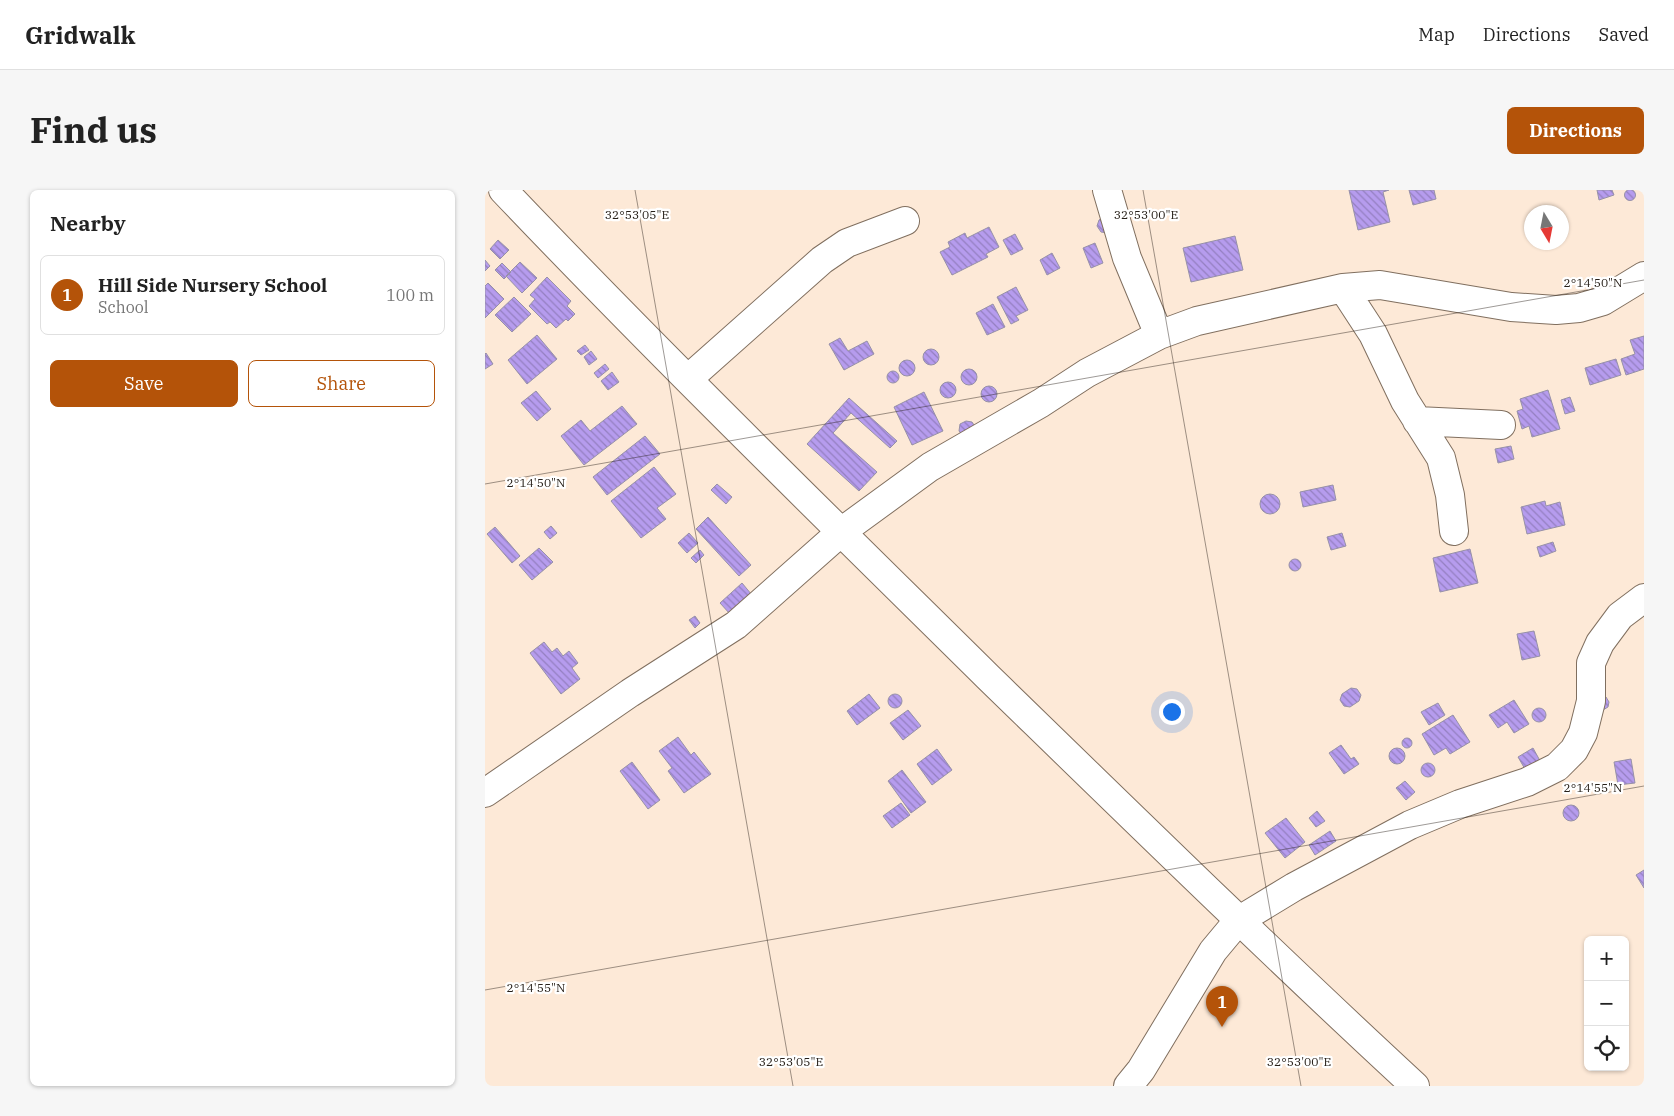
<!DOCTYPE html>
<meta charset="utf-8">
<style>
:root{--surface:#fff;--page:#f6f6f6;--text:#222;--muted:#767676;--line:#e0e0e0;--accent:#b45309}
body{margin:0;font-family:"IBM Plex Serif",serif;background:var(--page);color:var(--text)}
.controls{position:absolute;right:15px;bottom:15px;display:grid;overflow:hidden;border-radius:8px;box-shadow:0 1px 4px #0004}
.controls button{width:45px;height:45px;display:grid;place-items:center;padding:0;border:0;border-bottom:1px solid var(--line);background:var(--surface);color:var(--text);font:25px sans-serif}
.compass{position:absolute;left:1039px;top:15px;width:45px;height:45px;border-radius:50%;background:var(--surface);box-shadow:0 1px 4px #0004;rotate:170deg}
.you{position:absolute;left:686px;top:521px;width:18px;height:18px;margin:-12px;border:4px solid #fff;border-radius:50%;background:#1a73e8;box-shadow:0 0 0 8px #1a73e833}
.badge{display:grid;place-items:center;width:32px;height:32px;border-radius:50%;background:var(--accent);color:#fff;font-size:16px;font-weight:700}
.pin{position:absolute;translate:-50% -41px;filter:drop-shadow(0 1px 2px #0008)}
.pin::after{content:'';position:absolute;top:26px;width:18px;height:15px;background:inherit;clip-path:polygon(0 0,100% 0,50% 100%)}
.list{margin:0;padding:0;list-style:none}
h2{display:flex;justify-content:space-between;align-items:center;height:65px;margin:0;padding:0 20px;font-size:21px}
h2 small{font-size:16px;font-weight:400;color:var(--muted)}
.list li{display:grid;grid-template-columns:32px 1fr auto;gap:15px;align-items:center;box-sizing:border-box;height:80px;margin:0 10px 10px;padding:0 10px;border:1px solid var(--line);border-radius:8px}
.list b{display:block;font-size:19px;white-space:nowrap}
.list p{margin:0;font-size:16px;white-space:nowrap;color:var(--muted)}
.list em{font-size:16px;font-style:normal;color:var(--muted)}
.actions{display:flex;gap:10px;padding:15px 20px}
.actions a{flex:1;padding:11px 0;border:1px solid var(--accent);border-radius:8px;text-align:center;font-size:18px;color:var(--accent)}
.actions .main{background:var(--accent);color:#fff}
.icon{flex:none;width:28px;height:28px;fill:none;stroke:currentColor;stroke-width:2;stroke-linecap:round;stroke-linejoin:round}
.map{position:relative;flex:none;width:1159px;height:896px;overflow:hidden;border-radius:8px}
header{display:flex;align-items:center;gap:30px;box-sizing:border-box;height:70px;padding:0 25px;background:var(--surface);border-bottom:1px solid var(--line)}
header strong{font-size:24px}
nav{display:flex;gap:28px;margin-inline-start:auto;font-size:18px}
.intro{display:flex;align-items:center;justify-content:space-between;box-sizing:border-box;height:120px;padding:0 30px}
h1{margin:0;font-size:35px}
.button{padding:12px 22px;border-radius:8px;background:var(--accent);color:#fff;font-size:18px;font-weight:700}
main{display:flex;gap:30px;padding:0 30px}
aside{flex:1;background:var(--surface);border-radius:8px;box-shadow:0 1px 4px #0004}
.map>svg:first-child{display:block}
.building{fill:url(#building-back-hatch);stroke:#9791a7}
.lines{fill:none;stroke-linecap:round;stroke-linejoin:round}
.minor-casing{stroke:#806f5f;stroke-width:30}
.minor{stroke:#fff;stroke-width:28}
.ticks{fill:none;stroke:#272019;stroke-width:1;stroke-opacity:0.45}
.ticks-label{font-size:12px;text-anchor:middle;fill:#272019;stroke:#fff;stroke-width:4.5;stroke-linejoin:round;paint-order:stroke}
</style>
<header>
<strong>Gridwalk</strong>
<nav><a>Map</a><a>Directions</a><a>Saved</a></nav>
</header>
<div class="intro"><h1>Find us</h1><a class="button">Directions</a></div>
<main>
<aside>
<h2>Nearby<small></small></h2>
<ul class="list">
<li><span class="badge">1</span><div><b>Hill Side Nursery School</b><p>School</p></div><em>100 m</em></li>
</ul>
<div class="actions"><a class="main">Save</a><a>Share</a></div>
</aside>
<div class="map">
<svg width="1159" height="896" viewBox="0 0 1159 896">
<defs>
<pattern id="building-back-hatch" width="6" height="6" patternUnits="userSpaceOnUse" patternTransform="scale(1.25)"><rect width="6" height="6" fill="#b69cee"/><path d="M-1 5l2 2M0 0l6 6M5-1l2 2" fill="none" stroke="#947fc0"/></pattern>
</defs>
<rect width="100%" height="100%" fill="#fde9d7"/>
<path class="building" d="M1139.5 5a5.5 5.5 0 1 1 11 0a5.5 5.5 0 1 1-11 0Z
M864 0H904L898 2 905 32 873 40Z
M924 0H949L951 9 928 15Z
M1112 0H1127L1129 5 1114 10Z
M619 26 622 43 616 42 612 36 614 30Z
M504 37 514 57 501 64 503 67 467 85 455 62 465 57 463 52 480 43 482 48Z
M530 44 538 59 526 65 518 50Z
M750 46 758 80 706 92 698 58Z
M13 50 24 60 15 69 5 59Z
M610 53 618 73 606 78 598 58Z
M567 63 575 78 562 85 555 70Z
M0 70 5 76 0 81Z
M35 72 52 88 37 103 21 86Z
M17 73 26 82 19 89 10 80Z
M62 87 86 111 82 116 90 124 83 131 81 129 71 138 65 132 62 134 44 116 50 109 45 105Z
M3 93 19 109 0 128V96Z
M531 97 543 120 531 126 534 130 526 134 512 107Z
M29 107 46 124 27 142 10 125Z
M508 114 520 137 502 145 491 123Z
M52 145 72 169 42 194 23 170Z
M1159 146V179L1141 185 1136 169 1150 164 1145 150Z
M355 148 363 161 382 151 389 164 359 180 344 154Z
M100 155 104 160 96 165 92 161Z
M438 167a8 8 0 1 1 16 0a8 8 0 1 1-16 0Z
M106 161 112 169 104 175 99 167Z
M1 163 8 174 0 179V164Z
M1131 169 1136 185 1105 195 1100 178Z
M414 178a8 8 0 1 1 16 0a8 8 0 1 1-16 0Z
M120 174 124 179 113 188 109 183Z
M476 187a8 8 0 1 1 16 0a8 8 0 1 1-16 0Z
M402 187a6 6 0 1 1 12 0a6 6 0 1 1-12 0Z
M127 182 134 192 123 200 116 191Z
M455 200a8 8 0 1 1 16 0a8 8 0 1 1-16 0Z
M496 204a8 8 0 1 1 16 0a8 8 0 1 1-16 0Z
M1063 200 1075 239 1047 247 1044 236 1037 239 1032 221 1038 219 1035 209Z
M51 201 66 219 52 231 36 213Z
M439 202 458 241 427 255 409 217Z
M1085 207 1090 221 1080 224 1076 210Z
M364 208 412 251 405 258 366 223 348 243 392 282 374 301 322 254Z
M137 216 152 234 99 275 76 246 96 230 105 241Z
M481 231 487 232 491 238 478 246 474 241 475 234Z
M160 246 175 264 122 305 108 287Z
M1026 256 1029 269 1013 273 1010 259Z
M169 277 191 304 172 318 181 329 156 348 126 311Z
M232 294 247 307 241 314 226 300Z
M848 295 851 310 818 317 815 302Z
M775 314a10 10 0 1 1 20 0a10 10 0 1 1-20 0Z
M1060 311 1061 316 1075 312 1080 335 1042 344 1036 317Z
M223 327 266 375 254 386 211 339Z
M66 336 72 343 65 349 59 342Z
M10 337 35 366 27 373 2 344Z
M204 343 213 353 202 363 193 353Z
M857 343 861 356 846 360 842 347Z
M1068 352 1071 361 1055 367 1052 357Z
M54 358 68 372 47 390 34 375Z
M985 359 993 393 955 402 948 368Z
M215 360 219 365 211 373 206 368Z
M804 375a6 6 0 1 1 12 0a6 6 0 1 1-12 0Z
M257 393 267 405 245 424 235 413Z
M210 426 215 433 210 438 204 430Z
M1049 441 1055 466 1037 470 1032 444Z
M59 452 67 462 72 458 78 466 84 461 93 473 87 478 95 489 76 504 45 463Z
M866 498 872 499 876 505 874 511 865 517 859 516 855 510 857 504Z
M384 504 395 518 372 535 362 521Z
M403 511a7 7 0 1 1 14 0a7 7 0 1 1-14 0Z
M1116 506 1121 507 1124 512 1123 517 1118 520 1113 519Z
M1029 510 1044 534 1029 543 1022 532 1013 538 1004 525Z
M953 513 960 525 944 535 936 522Z
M1047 525a7 7 0 1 1 14 0a7 7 0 1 1-14 0Z
M423 520 436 536 418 550 405 533Z
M968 525 985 552 965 564 961 558 949 565 937 544Z
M193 547 206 565 209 562 226 584 199 603 183 581 187 578 174 561Z
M917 553a5 5 0 1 1 10 0a5 5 0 1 1-10 0Z
M856 555 866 569 869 567 874 574 859 584 844 563Z
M904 566a8 8 0 1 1 16 0a8 8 0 1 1-16 0Z
M1048 558 1059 578 1044 586 1033 567Z
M452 559 467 580 447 595 432 574Z
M1146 569 1150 593 1133 595 1129 572Z
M147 572 175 610 163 619 135 581Z
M936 580a7 7 0 1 1 14 0a7 7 0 1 1-14 0Z
M417 580 441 612 426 623 403 591Z
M920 591 930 602 921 610 911 598Z
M416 613 425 625 407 638 398 626Z
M1078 623a8 8 0 1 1 16 0a8 8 0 1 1-16 0Z
M832 621 840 631 831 637 824 628Z
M801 628 820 652 800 668 780 643Z
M845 641 851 651 830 665 824 655Z
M1159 680V698L1151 685Z"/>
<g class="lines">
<g class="minor-casing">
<path id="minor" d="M18 0C176 166 340 326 503 487 644 624 785 762 930 896
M622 0 642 68 674 145
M858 98 888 144 920 211 956 268 965 305 969 341
M203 189 337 70 362 53 420 31
M932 231 1016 235
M0 603 145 503 251 435 356 342 445 277 556 213 602 183 674 145 712 131 858 98 895 95 1026 117 1071 120 1094 118 1118 111 1159 86
M643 896 656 880 728 761 753 731 809 697 925 635 975 614 1042 592 1072 577 1089 560 1098 543 1106 511V473L1115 453 1135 426 1159 408"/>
</g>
<use href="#minor" class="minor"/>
</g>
<path class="ticks" d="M150 0 308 896M658 0 816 896M0 294 1159 90M0 800 1159 596"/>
<g class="ticks-label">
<text x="152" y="29">32°53'05"E</text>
<text x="661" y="29">32°53'00"E</text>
<text x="1108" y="97">2°14'50"N</text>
<text x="51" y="297">2°14'50"N</text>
<text x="1108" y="602">2°14'55"N</text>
<text x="51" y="802">2°14'55"N</text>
<text x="306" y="876">32°53'05"E</text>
<text x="814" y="876">32°53'00"E</text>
</g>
</svg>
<div class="controls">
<button>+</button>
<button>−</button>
<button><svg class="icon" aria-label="locate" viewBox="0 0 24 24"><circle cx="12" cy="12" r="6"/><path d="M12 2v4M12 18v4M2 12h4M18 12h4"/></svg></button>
</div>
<svg class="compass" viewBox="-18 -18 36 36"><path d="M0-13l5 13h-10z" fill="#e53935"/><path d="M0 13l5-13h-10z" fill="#767676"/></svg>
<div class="you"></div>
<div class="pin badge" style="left:737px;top:837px">1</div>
</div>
</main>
